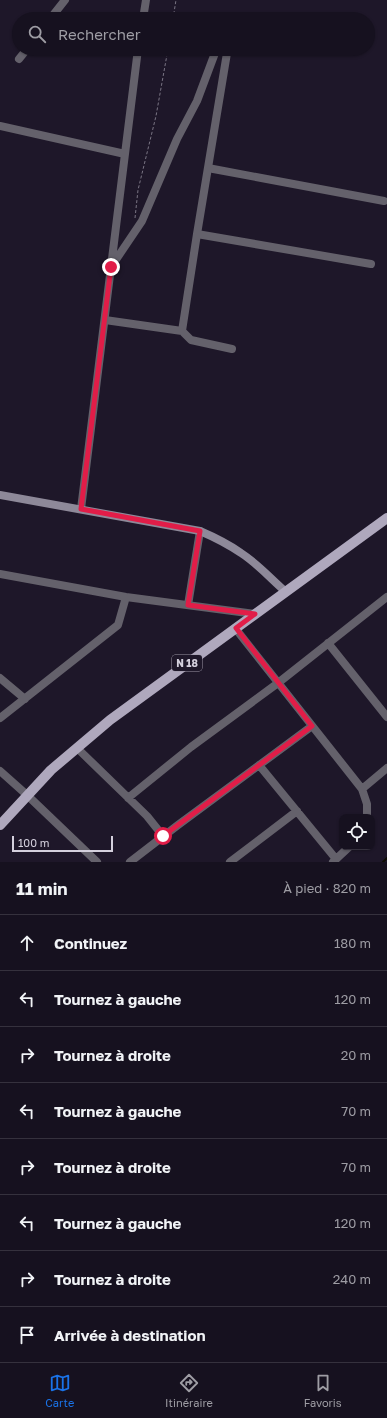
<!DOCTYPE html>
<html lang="fr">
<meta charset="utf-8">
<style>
:root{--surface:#16111f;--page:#1f1a28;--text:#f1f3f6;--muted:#9e9da4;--line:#35313d;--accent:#1a73e8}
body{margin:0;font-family:"Golos Text",sans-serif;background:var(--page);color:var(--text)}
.controls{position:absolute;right:12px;bottom:12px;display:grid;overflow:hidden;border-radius:8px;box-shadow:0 1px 3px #0004}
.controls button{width:36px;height:36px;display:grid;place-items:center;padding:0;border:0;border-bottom:1px solid var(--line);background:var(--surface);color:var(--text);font:20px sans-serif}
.scale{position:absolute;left:12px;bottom:10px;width:101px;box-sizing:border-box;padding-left:4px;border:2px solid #d4d0dd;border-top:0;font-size:11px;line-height:14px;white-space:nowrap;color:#d4d0dd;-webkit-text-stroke:3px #1e1729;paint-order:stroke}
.stop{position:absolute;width:12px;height:12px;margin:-9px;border:3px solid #e11d48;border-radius:50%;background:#fff}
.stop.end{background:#e11d48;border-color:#fff;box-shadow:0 1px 4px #0008}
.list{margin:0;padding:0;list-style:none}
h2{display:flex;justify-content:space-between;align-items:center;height:52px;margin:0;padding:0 16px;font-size:17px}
h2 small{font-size:13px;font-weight:400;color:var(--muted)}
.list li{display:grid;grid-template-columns:26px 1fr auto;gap:12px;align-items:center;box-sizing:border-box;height:56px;padding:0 16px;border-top:1px solid var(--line)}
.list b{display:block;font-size:15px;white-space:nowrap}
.list em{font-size:13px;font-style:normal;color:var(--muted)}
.icon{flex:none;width:22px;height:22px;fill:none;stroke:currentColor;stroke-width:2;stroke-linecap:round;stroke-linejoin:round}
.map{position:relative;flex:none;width:387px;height:862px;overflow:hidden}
.search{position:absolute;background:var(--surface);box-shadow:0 1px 3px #0004;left:12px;right:12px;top:12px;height:44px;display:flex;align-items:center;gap:10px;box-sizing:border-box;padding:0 14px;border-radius:22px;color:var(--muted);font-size:15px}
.sheet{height:500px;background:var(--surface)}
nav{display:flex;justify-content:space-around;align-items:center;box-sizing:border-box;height:56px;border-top:1px solid var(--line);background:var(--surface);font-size:11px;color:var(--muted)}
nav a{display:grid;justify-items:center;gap:2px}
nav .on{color:var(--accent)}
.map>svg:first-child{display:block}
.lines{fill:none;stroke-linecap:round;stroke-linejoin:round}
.stream{stroke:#0e0d02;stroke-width:2}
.path{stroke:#7a7584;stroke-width:1;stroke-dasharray:3 2;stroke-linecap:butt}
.street{stroke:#64616b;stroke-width:8}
.secondary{stroke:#8e8999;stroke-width:8}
.primary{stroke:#afa8bd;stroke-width:10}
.route{stroke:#e11d48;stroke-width:5}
.labels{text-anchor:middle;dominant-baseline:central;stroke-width:4;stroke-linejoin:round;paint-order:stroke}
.shield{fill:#1e1729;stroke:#9d98a7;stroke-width:1}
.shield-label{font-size:10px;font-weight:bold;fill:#d4d0dd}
</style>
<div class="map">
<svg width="387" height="862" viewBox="0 0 387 862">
<rect width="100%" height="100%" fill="#1e1729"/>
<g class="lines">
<path class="stream" d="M383 862 387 858"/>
<path class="path" d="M173 19 176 0
M135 218 138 190 156 116 168 49"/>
<path class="street" d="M50 19 65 0
M143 19 146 0
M19 59 27 49
M0 126 125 154
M208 168 384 201
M197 234 371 264
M111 267 142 221 177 139 197 101 215 53 221 51 227 53 197 234 182 331
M105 320 182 331 191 340 232 349
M81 509 138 49
M0 574 126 597 255 614
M188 605 200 531
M235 628 362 789 367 804V817
M328 643 387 717
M0 678 25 699
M0 718 118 625 126 597
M77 748 147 816 163 836
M259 765 336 859
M0 771 27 795 97 862
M362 789 387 768
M128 798 191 747 278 683 387 597
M130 862 178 825 312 726
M230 862 297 811
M333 862 349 847"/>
<path class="secondary" d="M0 495 200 531C214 537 228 544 241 553 258 564 271 579 286 592"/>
<path class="primary" d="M0 825 51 770 110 720 387 518"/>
</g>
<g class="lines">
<path class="route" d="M111 267 81 509 200 531 188 605 255 614 236 628 312 726 163 836"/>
</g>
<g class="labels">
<rect class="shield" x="172" y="655" width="30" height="16" rx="3"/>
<g class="shield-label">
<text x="187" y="663">N 18</text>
</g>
</g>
</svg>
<div class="controls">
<button><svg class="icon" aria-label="locate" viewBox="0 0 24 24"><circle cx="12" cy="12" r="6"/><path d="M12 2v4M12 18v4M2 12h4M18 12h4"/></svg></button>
</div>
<div class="scale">100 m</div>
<div class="stop" style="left:163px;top:836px"></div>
<div class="stop end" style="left:111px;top:267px"></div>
<div class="search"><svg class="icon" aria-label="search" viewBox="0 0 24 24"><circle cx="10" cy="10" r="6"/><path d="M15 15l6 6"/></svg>Rechercher</div>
</div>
<section class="sheet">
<h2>11 min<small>À pied · 820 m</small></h2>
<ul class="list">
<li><svg class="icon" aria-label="ahead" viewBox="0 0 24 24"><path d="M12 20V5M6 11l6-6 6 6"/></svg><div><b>Continuez</b></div><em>180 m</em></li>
<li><svg class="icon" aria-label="left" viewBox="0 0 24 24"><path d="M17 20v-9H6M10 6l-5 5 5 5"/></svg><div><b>Tournez à gauche</b></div><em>120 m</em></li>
<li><svg class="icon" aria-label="right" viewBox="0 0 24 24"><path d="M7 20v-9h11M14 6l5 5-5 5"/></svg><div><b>Tournez à droite</b></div><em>20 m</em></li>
<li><svg class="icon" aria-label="left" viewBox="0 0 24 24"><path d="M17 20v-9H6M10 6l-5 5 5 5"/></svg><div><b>Tournez à gauche</b></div><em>70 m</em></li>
<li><svg class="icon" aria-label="right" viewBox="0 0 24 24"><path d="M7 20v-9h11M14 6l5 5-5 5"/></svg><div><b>Tournez à droite</b></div><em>70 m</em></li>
<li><svg class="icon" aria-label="left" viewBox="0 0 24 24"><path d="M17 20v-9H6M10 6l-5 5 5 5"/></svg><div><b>Tournez à gauche</b></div><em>120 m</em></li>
<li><svg class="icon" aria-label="right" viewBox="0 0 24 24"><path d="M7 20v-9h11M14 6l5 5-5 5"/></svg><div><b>Tournez à droite</b></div><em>240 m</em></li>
<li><svg class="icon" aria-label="arrive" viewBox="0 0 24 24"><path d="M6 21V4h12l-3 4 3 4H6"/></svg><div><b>Arrivée à destination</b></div></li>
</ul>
</section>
<nav>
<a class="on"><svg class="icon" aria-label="map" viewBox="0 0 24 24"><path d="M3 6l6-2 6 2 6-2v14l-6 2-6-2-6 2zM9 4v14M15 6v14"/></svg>Carte</a>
<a><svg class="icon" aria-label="directions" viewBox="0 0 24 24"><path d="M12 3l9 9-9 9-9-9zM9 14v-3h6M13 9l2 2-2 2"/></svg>Itinéraire</a>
<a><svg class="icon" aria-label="saved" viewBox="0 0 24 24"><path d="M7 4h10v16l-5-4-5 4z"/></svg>Favoris</a>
</nav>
